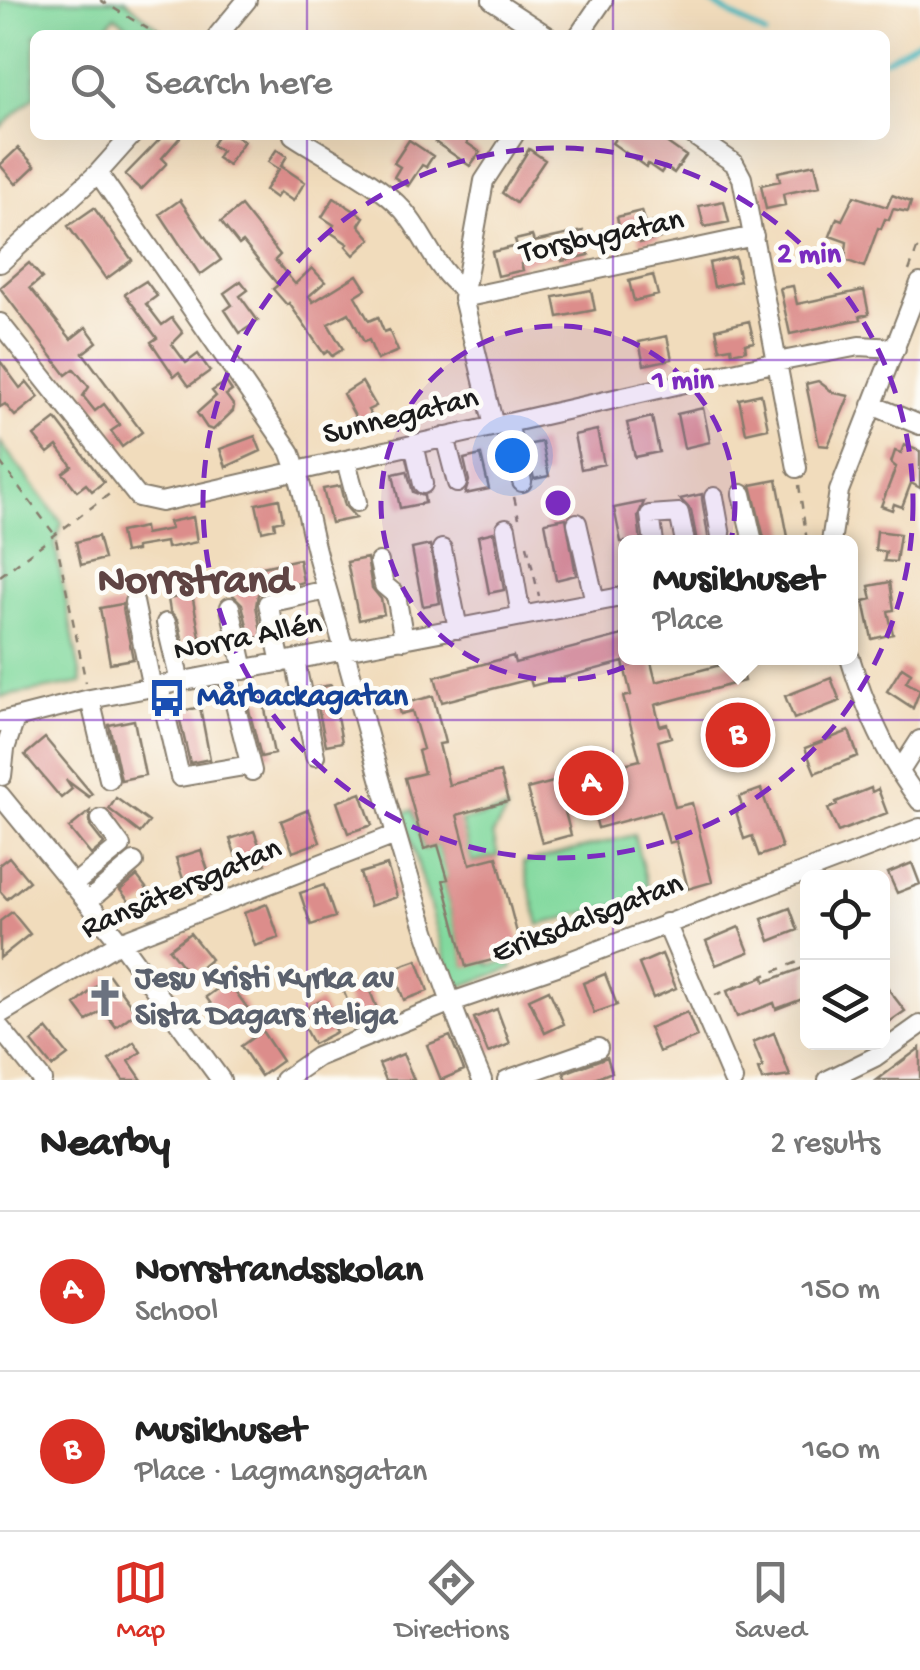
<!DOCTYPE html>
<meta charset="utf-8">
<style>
:root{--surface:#fff;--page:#f2f2f2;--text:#222;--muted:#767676;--line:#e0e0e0;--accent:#d93025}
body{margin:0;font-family:"Gochi Hand",sans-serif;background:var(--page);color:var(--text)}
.controls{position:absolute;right:30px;bottom:30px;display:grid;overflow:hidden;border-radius:15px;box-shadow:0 10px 40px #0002}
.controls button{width:90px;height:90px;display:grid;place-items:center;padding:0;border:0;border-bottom:2px solid var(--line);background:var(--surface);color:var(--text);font:50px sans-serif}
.you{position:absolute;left:512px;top:455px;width:35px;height:35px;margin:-25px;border:8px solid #fff;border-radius:50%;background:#1a73e8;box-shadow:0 0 0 15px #1a73e833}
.badge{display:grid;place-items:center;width:65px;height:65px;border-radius:50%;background:var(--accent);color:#fff;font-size:32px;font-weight:700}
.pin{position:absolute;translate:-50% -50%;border:5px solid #fff;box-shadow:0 2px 10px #0006}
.popup{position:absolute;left:618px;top:535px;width:240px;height:130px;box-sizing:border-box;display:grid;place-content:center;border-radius:15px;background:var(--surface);filter:drop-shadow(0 2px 8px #0005);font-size:32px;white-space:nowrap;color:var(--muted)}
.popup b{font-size:38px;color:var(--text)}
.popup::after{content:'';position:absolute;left:50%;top:100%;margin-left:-20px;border:20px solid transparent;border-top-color:var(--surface)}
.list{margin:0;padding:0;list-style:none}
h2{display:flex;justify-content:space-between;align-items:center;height:130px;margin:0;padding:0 40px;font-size:42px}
h2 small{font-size:32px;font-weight:400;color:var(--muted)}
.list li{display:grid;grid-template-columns:65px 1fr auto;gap:30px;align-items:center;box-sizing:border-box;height:160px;padding:0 40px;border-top:2px solid var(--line)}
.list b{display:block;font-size:38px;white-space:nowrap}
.list p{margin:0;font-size:32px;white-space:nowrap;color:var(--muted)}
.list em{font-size:32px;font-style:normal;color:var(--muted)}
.icon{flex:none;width:55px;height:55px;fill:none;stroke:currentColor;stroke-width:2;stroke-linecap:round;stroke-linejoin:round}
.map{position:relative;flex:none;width:920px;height:1080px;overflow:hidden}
.search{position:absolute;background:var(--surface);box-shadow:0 10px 40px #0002;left:30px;right:30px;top:30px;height:110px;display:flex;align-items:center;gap:25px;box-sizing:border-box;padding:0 35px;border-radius:15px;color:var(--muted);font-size:38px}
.sheet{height:450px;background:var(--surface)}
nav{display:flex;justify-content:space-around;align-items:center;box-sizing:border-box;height:140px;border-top:2px solid var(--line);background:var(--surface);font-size:28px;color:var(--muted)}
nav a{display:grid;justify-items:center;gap:5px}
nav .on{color:var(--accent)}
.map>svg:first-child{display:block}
.green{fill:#82d99e;stroke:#4f7a5d;stroke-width:2.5}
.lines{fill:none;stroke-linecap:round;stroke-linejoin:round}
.stream{stroke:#48b7bd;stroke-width:5}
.building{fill:#dc8d8b}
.minor-casing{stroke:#867c6c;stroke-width:22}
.path{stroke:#867c6c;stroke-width:2.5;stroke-dasharray:8 8;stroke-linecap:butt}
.minor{stroke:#fff;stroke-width:18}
.grid{fill:none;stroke:#7b2cbf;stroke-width:2.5;stroke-opacity:0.55}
.ring{fill:none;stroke:#7b2cbf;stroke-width:5;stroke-dasharray:18 12}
.labels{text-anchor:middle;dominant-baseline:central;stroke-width:9;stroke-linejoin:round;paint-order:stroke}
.street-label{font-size:32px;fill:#1c1c1c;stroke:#fdfcf7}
.transit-label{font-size:32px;font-weight:bold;fill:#164399;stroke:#fdfcf7;text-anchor:start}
.worship-label{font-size:32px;font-weight:bold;fill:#5b616d;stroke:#fdfcf7;text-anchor:start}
.district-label{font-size:42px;font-weight:bold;fill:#5f4443;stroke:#fdfcf7}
.centre{fill:#7b2cbf;stroke:#fdfcf7;stroke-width:5}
.ring-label{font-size:30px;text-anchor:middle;font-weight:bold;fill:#7b2cbf;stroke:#fdfcf7;stroke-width:9;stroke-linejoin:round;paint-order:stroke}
</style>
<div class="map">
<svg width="920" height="1080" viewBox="0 0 920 1080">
<rect width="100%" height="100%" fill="#fdfcf7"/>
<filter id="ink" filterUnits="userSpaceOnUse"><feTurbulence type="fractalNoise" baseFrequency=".01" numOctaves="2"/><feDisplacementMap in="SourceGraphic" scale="20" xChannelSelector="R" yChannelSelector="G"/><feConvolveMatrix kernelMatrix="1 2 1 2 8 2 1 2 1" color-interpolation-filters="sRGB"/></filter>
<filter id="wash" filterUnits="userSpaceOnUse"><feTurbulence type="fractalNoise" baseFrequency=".0048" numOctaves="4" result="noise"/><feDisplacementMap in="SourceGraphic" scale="40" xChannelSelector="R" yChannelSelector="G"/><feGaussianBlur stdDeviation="2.25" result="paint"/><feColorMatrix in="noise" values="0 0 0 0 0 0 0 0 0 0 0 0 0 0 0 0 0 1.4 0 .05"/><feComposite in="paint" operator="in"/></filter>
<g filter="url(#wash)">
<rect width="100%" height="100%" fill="#f1dcbc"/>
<path class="green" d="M0 0H125L167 35H140L115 16 100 35H35V96L0 128Z
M0 442 62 523 55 545 82 683 0 697Z
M413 810 424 849 438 845 448 879 443 881 466 966 487 961 490 965 512 961 513 968 454 989 403 813Z
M507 810 493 834 498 856 472 862 461 821Z
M634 835 649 890H653L652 895 539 925 523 863Z"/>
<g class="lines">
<path class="stream" d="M706 0 766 35
M885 60 920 39"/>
</g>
<g id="blocks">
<path class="building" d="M164 135H182L162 158 167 163 141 190 125 175Z
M218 135H235L244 141 228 165 217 158 221 151 212 145Z
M440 135H472L467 143 480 152 470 166 435 142Z
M618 135H656L686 156 674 173 665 167 661 173 648 164 646 167 612 143Z
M409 140 433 156 426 167 422 165 408 186 394 177 400 167 394 163Z
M18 148 35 166 16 184 0 165Z
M277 149 287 156 281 166 305 182 293 201 280 192 276 198 265 190 279 169 268 162Z
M529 149 545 160 516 203 502 193Z
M815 164 820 186 783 194 785 205 766 209 761 185 780 181 778 172Z
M892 195 911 202 908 212 893 209 889 220 885 219 881 229 878 228 864 267 845 260 847 242 830 236 837 218 842 220 854 196 887 207Z
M334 198 364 217 359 225 371 239 354 255 346 246 348 244 330 232 334 225 322 217Z
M180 200 221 260 200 275 160 214Z
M724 201 729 222 704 227 699 206Z
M241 206 280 255 275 260 295 284 312 268 325 282 309 296 313 302 357 275 366 289 355 296 369 321 378 317 384 332 389 330 398 351 377 360 369 340 364 342 349 313 328 324 343 349 332 356 328 351 324 354 289 303 287 305 273 289 278 285 243 242 239 245 221 222Z
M94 208 132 260 106 279 68 226Z
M641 211 645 224 640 225 656 222 660 238 640 243 636 227 620 231 617 217Z
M583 231 589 255 562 261 560 254 538 259 521 264 523 270 498 276 492 252 517 246 515 240 532 236 534 242Z
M735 257 740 281 714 287 709 263Z
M29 263 42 278 30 288 71 339 86 327 97 342 83 353 142 432 122 447 111 431 120 425 104 404 95 411 83 396 89 387 74 369 66 375 0 288Z
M653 275 658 295 634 301 629 281Z
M146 281 157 296 146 304 162 325 172 318 183 333 172 344 186 363 198 354 210 371 189 386 179 372 174 376 151 342 157 338 125 294Z
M241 281 248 290 240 296 258 321 240 333 225 310 232 305 224 293Z
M793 286 797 304 864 290 869 314 860 316 861 319 790 334 780 288Z
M591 290 595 310 558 317 554 297Z
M749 321 754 342 745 344 746 350 732 353 731 347 720 349 716 329Z
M667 336 672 359 644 365 639 342Z
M0 361 20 388 27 382 39 397 15 416 5 404 0 407Z
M818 381 834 393 849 396 828 446 819 445 806 384Z
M226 382 232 391 226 395 234 406 233 411 213 430 207 428 197 413 216 396 212 391Z
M362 382 376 406 368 410 376 423 363 431 343 394Z
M761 394 768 428 746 433 739 399Z
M703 408 710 442 684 448 677 414Z
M652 417 659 452 635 457 627 423Z
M56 419 104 482 92 491 86 484 77 491 63 473 72 466 57 446 48 453 34 436Z
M597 430 604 464 581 469 574 435Z
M255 436 261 451 226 467 220 449Z
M542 442 549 476 534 479 526 445Z
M904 445 920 451V488L911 483 902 507 894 504 892 510 881 506 896 467 891 463 895 451 901 453Z
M481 455 489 489 465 494 469 481 464 459Z
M407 471 413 492 424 496 425 503 400 508 393 474Z
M777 480 788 537 765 542 751 485Z
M340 486 345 506 356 518 331 523 323 489Z
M702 494V499L709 542H697L691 510 680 499Z
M279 499 283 520 274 522 275 528 262 531 256 504Z
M644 502 638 516 641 542H621L614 508Z
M193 517 197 542 167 548 166 542 136 547V551L124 553 120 532 144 527 145 534 171 529 169 522Z
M566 518 576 575 556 580 545 522Z
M877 531 900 534 896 562 884 561 886 552 875 550Z
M494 532 504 590 489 593 478 536Z
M98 536 104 559 81 565 76 542Z
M430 545 440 603 423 606 412 549Z
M367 558 372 588 381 599 384 614 359 620 347 562Z
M299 559 303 582 258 594 256 606 262 636 250 639 242 604 233 595 231 586 256 581 253 569Z
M890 582 894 610 888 611 893 634 872 639 864 601 872 599 869 586Z
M192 594 202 647 185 651 178 620 170 611 168 599Z
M122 604 133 659 110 663 100 608Z
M626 634V658H650L656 682 739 660 744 681 655 705 660 726 667 724 671 737 658 741 675 807 692 803 712 882 688 889 676 841 669 843 660 811 598 828 584 774 640 760 623 697 631 695 623 662 532 686 530 679 442 702 435 677 513 656 515 663Z
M902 667 911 673 906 682 920 690 913 708 887 691Z
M831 678 840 701 794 719 785 696Z
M331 685 342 742 326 745 314 688Z
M408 693 410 702 433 696 445 743 439 744 449 785 500 772 508 801 457 815 470 864 497 857 522 952 466 967 443 880 448 879 438 845 424 849 405 778 424 773 418 751 423 749 412 711 400 714 395 697Z
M263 699 274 754 261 757 247 702Z
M742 705 755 759 733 765 720 711Z
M200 707 210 759 190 763 178 712Z
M134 720 145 775 121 780 109 725Z
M849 731 858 756 815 773 805 748Z
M45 738 92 794 89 797 66 780 72 789 61 798 25 755Z
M557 781 571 835 542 843 527 789Z
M871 788 872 792 878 789 887 813 838 832 828 809 837 805 836 802Z
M761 789 782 848 759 856 752 836 744 839 736 811 743 809 739 797Z
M361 793 372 825 348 833 337 802Z
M116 798 149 822 140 833 109 809Z
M308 810 320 842 293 852 281 821Z
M90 811V826L104 844 91 855 69 828Z
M254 831 266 864 241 872 230 839Z
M201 850 212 882 187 891 176 858Z
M9 857 29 881 7 899 0 891V864Z
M912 863 920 884 897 893 888 873Z
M387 865 397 897 370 906 360 873Z
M137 876 153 897 136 910 120 890Z
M324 885 335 917 311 925 300 893Z
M267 904 279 938 255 946 244 913Z
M790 908 798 930 770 941 762 919Z
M12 912 30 934 0 958V921Z
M739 927 749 952 716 965 706 941Z
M190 933 211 959 190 976 169 949Z
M662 954 676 988 653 998 639 964Z
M417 960 428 991 404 1000 392 969Z
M808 966V997L776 1009 774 1003 737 1017 727 991 764 977 765 982Z
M605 974 617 1005 594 1013 583 983Z
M109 975 136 1012 116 1027 103 1010 87 1021 75 1005Z
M228 981 248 1009 226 1025 206 997Z
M366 981 378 1011 355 1020 343 990Z
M882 981 905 1011 882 1027Z
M549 990 564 1024 545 1033 529 999Z
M320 1001 336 1032 313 1044 297 1014Z
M497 1009 510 1044 488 1053 474 1018Z
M687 1012 697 1037 659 1052 649 1028Z
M47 1029 68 1055 52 1067 32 1042Z
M262 1031 282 1061 261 1076 241 1046Z
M774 1033 790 1076 762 1080 758 1069 763 1067 753 1042Z
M450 1036 464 1070 441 1080 427 1045Z
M134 1042 141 1052 129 1061 142 1080H123L109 1060Z
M920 1048V1080H877Z
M403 1054 414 1080H386L379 1064Z
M607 1057 612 1072 592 1080H567L564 1073Z"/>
</g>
</g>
<g filter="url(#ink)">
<use href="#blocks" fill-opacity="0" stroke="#867c6c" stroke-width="2.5"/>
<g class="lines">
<g class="minor-casing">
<path id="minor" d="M492 0 546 35
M218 35 247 0
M579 35 603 0
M293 135C326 157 377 181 403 210 426 236 435 271 464 290
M693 135 734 163 742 178 797 468
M98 173 290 451C305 489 309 530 321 569 372 741 411 915 482 1080
M0 263 98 173 132 135
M463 298 754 236
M0 323 138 497 161 502 777 362 859 346 896 348
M872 405 920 425
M508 423 522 482
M494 426 463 298 484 181 514 135
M445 437 457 483
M414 444 423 484
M346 461 357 502
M742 494 753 542
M714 497 722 542
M577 523 595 602
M506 528 521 616
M654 542 650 515 679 513 685 542
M831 542 839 491 920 283
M442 549 458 629
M379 562 384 585 396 595 404 640
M134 602 152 688
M230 607 244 670
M166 623 180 682
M850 658C865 707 888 760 920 801
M295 660 315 756
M281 663 268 603 327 590
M227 673 252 771
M159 686 180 777 250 765
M90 699 109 779
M0 722 90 699 626 596
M900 771 920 740
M2 776 5 749 15 719
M0 795 120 942 221 1080
M73 885 121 846 101 819
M87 902 134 862
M666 923 733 1080
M0 1014 120 942 395 835
M0 1028 42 1080
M284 1080 317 1057 449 1003 557 966 920 828
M507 1080 598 1048
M828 1080 875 1057 920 1025"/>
</g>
<path class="path" d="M100 0 158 35
M909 271 920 241
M0 462 55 535 86 683
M799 485 807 542
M514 497 519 518
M527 545 539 596
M0 576 112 492
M715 995 808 958"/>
<use href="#minor" class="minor"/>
</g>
</g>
<path class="grid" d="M307 0V35M613 0V35M307 135V1080M613 135V1080M0 360H920M0 720H920"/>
<circle cx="558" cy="503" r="177" fill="#7b2cbf" fill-opacity=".12"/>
<g class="ring">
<circle cx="558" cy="503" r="177"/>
<circle cx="558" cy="503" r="355"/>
</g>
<defs>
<g id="bus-bare" transform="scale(3)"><path d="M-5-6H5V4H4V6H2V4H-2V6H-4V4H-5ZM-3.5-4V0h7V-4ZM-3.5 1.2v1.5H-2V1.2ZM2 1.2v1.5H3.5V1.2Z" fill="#1a4fb4" stroke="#fdfcf7" stroke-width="2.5" paint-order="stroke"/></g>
<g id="church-bare" transform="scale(3)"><path d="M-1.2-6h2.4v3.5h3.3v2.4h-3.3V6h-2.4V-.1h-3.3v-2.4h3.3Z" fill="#6b7280" stroke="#fdfcf7" stroke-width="2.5" paint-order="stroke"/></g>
</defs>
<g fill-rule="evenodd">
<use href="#bus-bare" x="167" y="698"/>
<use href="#church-bare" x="105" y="998"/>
</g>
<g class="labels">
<g class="street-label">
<text transform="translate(602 238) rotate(-12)">Torsbygatan</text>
<text transform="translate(401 418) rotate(-14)">Sunnegatan</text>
<text transform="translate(248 639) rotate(-11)">Norra Allén</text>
<text transform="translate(182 890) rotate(-23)">Ransätersgatan</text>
<text transform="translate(588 920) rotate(-21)">Eriksdalsgatan</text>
</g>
<g class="transit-label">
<text x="197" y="698">Mårbackagatan</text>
</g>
<g class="worship-label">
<text x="135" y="980">Jesu Kristi Kyrka av<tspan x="135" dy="37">Sista Dagars Heliga</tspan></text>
</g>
<g class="district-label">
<text x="195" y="583">Norrstrand</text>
</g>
</g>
<circle cx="558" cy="503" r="15" class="centre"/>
<g class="ring-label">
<text x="809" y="262">2 min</text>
<text x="683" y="388">1 min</text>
</g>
</svg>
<div class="controls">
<button><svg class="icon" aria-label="locate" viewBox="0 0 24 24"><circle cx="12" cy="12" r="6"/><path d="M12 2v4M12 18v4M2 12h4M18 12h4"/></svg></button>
<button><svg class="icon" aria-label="layers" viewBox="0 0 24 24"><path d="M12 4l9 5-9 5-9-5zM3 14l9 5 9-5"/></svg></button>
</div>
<div class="you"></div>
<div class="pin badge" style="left:591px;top:783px">A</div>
<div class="pin badge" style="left:738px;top:735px">B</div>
<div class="popup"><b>Musikhuset</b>Place</div>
<div class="search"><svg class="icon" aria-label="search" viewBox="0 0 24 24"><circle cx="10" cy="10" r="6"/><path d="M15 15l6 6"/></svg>Search here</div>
</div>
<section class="sheet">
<h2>Nearby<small>2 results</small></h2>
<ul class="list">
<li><span class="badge">A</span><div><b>Norrstrandsskolan</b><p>School</p></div><em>150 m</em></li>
<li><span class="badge">B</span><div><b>Musikhuset</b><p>Place · Lagmansgatan</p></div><em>160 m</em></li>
</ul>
</section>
<nav>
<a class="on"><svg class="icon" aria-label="map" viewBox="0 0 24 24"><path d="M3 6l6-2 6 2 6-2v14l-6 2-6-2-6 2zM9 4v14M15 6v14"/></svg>Map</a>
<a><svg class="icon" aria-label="directions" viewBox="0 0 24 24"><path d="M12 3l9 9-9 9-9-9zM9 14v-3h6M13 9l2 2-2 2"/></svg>Directions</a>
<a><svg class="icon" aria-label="saved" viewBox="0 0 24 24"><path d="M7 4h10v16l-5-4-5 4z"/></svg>Saved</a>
</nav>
